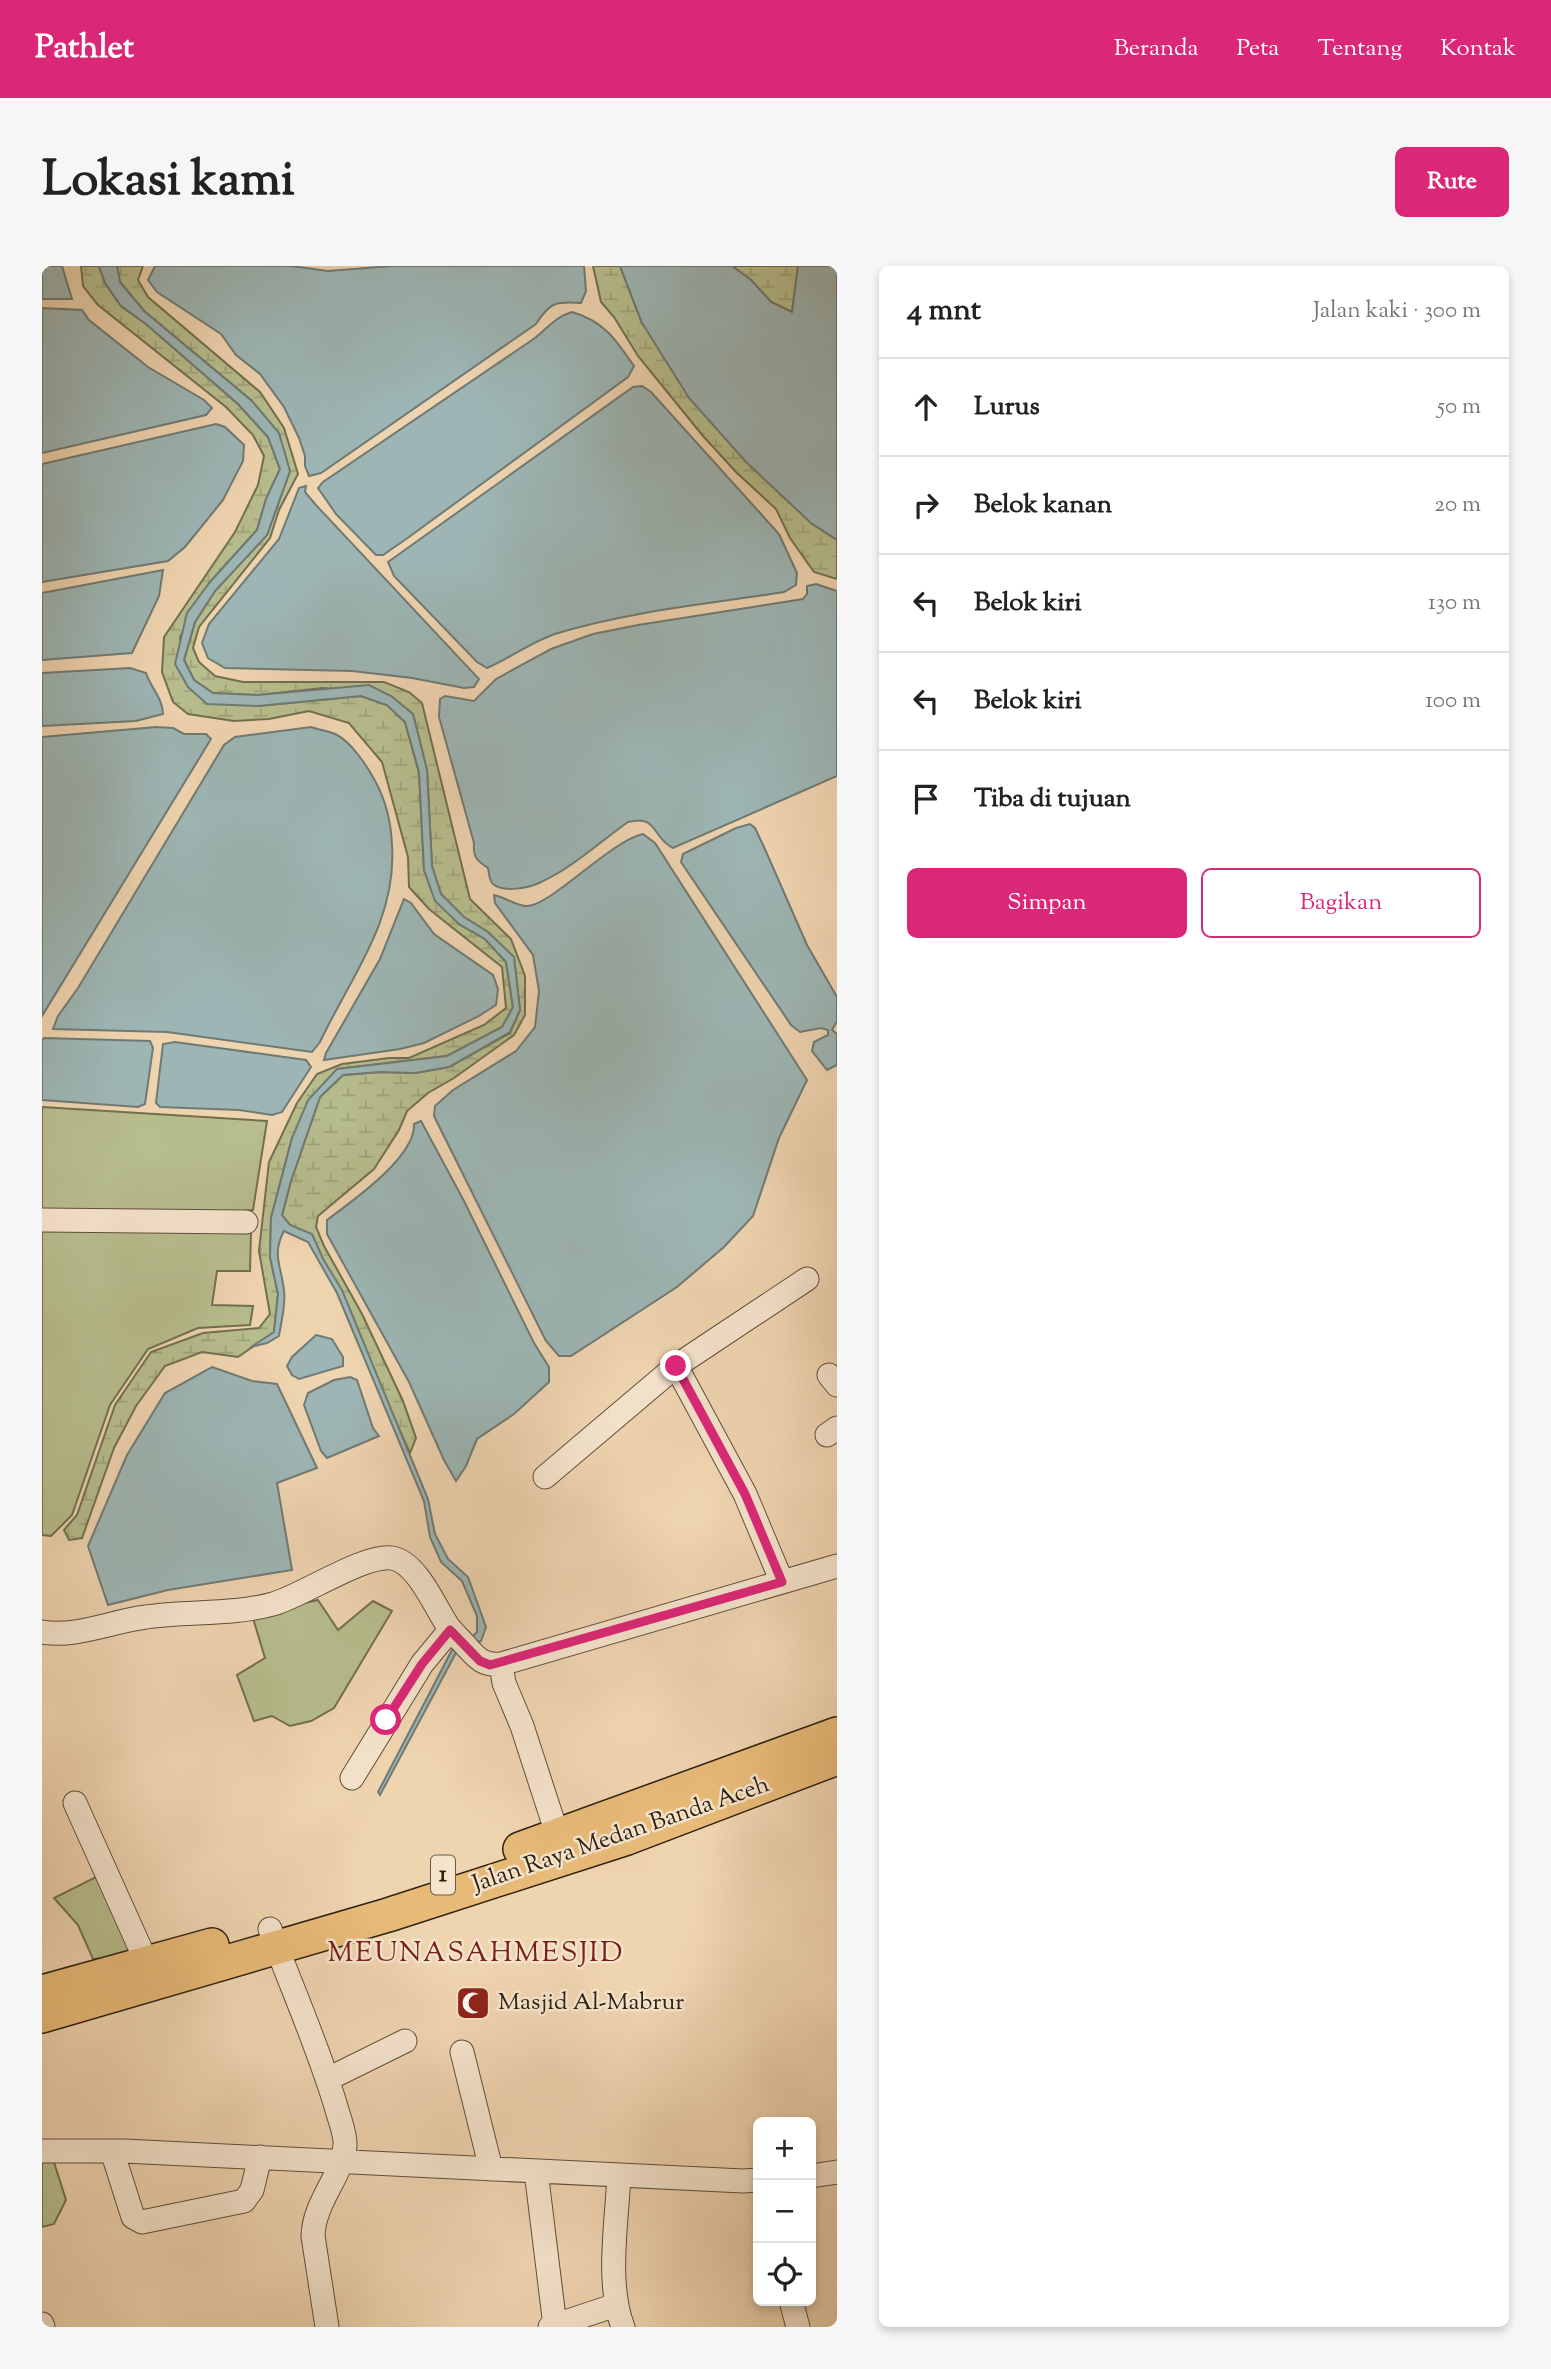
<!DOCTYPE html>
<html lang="id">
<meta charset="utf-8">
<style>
:root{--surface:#fff;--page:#f6f6f6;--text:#222;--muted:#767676;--line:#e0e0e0;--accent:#db2777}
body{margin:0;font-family:"Sorts Mill Goudy",serif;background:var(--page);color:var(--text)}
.controls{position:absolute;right:21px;bottom:21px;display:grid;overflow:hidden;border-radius:10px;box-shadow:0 4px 10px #0003}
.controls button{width:63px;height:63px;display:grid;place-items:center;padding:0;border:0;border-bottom:2px solid var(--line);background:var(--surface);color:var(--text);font:35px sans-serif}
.stop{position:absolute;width:21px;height:21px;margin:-16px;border:5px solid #db2777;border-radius:50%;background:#fff}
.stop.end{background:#db2777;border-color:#fff;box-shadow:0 2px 7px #0008}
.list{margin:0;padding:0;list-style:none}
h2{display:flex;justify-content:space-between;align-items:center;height:91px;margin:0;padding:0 28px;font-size:30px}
h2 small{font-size:23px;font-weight:400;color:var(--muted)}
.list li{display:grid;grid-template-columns:46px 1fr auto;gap:21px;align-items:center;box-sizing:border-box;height:98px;padding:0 28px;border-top:2px solid var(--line)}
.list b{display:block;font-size:26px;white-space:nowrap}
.list em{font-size:23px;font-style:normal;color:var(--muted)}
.actions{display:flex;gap:14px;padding:21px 28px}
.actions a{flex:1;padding:16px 0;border:2px solid var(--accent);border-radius:10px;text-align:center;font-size:24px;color:var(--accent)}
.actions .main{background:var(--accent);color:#fff}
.icon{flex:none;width:38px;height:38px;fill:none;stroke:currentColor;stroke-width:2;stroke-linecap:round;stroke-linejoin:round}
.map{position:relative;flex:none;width:795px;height:2061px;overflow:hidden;border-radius:10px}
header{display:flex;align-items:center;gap:42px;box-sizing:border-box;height:98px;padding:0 35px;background:var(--accent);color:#fff}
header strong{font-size:33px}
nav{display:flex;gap:38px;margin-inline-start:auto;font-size:24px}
.intro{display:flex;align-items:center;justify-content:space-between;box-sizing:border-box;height:168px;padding:0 42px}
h1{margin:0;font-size:49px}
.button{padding:18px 32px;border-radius:10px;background:var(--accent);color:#fff;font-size:24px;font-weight:700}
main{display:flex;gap:42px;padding:0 42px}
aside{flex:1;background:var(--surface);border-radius:10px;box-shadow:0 4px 10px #0003}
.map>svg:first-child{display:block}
.green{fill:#b7bd8d;stroke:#726f50;stroke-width:2}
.wetland{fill:url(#wetland-marsh);stroke:#726f50;stroke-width:2}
.water{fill:#9db6b5;stroke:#707a74;stroke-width:2}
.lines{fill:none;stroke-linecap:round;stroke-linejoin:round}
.minor-casing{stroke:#5e4e3a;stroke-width:25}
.highway-casing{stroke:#2d2112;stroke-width:36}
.minor{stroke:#f5e3cc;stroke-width:23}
.highway{stroke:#e8ba78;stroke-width:33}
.route{stroke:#db2777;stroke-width:9}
.labels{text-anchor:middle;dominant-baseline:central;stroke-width:5;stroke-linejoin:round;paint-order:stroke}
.shield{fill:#f5e3cc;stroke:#695b4a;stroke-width:2}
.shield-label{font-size:23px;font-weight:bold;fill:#2d2112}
.street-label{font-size:24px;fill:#2d2112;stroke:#f5e3cc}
.poi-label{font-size:24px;fill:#2d2112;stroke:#f5e3cc;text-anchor:start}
.quarter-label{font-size:28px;letter-spacing:2px;fill:#7a1f14;stroke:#f5e3cc}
</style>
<header>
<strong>Pathlet</strong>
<nav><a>Beranda</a><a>Peta</a><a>Tentang</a><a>Kontak</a></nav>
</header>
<div class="intro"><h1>Lokasi kami</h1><a class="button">Rute</a></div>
<main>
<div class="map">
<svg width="795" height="2061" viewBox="0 0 795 2061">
<defs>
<pattern id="wetland-marsh" width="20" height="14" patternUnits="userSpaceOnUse" patternTransform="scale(1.75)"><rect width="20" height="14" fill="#b7bd8d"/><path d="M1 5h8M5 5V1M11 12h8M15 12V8" fill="none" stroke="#9ea279"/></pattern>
</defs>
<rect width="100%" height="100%" fill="#efd4b0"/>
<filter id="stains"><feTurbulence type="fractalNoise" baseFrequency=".00286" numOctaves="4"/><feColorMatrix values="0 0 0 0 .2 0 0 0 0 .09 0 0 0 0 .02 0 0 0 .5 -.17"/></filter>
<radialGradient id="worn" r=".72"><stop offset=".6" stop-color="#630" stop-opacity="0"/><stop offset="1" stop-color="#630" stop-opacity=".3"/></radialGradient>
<path class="green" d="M0 841 225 855 211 944 177 947 0 943Z
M0 962 209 965 208 1005H175L170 1039 211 1040 208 1059 156 1062 106 1083 68 1139 30 1249 9 1270 0 1269Z
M276 1334 296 1364 331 1335 350 1345 292 1442 269 1455 248 1460 230 1450 212 1455 195 1409 223 1392 210 1349Z
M58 1609 92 1681 74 1691 51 1693 36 1659 12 1632Z
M10 1890 24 1934 12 1958 0 1961V1891Z"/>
<path class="wetland" d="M39 0H57L63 17 79 40 104 58 196 138 226 171 238 203 224 233 215 264 168 316 138 371 146 421 216 440 319 430 345 439 363 456 377 507 382 604 417 658 443 673 464 696 471 741 460 761 405 790 295 803 250 872 229 952 228 991 236 1028 232 1066 196 1091 160 1086 123 1100 94 1140 72 1182 40 1272 27 1274 22 1264 35 1249 73 1139 109 1086 161 1067 217 1062 228 1048 217 985 227 896 255 837 275 808 300 798 347 792H367L442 759 464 742 460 701 387 643 367 621 366 591 340 496 307 457 267 445 227 453 192 455 146 448 131 436 120 406 122 371 193 266 216 219 222 190 211 169 184 141 56 39 41 20Z
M75 0H101L96 14 106 31 218 126 242 162 256 208 237 244 228 272 157 361 151 382 157 396 173 410 201 416H342L367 426 380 437 428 633 469 673 483 710V749L472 769 412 812 386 827 365 845 357 864 332 903 276 950 274 961 282 980 320 1048 361 1135 374 1172 368 1187 270 969 248 959 240 949 249 915 278 831 301 809 338 806 373 807 407 801 468 767 478 744 472 692 446 666 422 651 399 628 390 600 385 504 371 448 349 430 281 422 216 429 171 427 152 414 142 394 153 356 173 325 225 269 248 205 210 135 102 45 78 16Z
M551 0H578L600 57 769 257 795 274V313L772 306 748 272 734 243 694 206 661 170 596 90 572 51 559 36Z
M690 0H756L750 46 729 36 709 14Z"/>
<path class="water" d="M0 0H20L30 33H0Z
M57 0H75L78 16 102 45 210 135 237 167 248 205 225 269 173 325 153 356 142 394 152 414 171 427 216 429 327 419 349 430 371 448 385 504 390 600 399 628 422 651 446 666 472 691 478 744 468 766 407 801 373 807 338 806 301 809 278 831 249 915 240 949 248 959 270 968 281 993 300 1024 386 1233 393 1268 406 1293 426 1311 444 1361 439 1375 415 1385 338 1529 336 1526 411 1382 429 1372 435 1366V1350L420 1315 399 1296 388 1271 382 1235 295 1027 266 976 242 965C229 989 240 1001 242 1025 244 1039 239 1056 237 1070L225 1077 209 1081 232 1066 236 1028 228 991 229 952 250 872 266 834 295 803 405 790 460 761 471 741 464 696 443 673 417 658 393 635 382 604 377 506 363 456 345 439 319 430 216 440 165 438 146 421 133 398 145 347 168 316 215 264 224 233 238 203 226 171 196 138 104 58 79 40 63 17Z
M113 0H249L286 5 350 0H542L544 25 539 37C514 35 508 36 494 58L279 207 267 210 263 200V190L257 172 242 141 218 108 194 89 179 68 115 26 106 14Z
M578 0H690L709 14 729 36 750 46 756 0H795V274L769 257 704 196 647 132 600 57Z
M0 42 40 44 47 54 106 101 162 134 170 142 164 149 0 187Z
M530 46C562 55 574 74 592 100L586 111 367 271 341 289H334L294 248 276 222 281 216 493 72C507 61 513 51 530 46Z
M600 120 609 126 737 268 755 307 754 319 742 326C667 338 589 345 516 367 490 375 469 392 445 402L435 396 352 310 346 296 591 121Z
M174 158 183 161 202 179 201 195 181 234 143 281 126 295 0 316V198Z
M264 220 263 226 273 238 437 413 432 421 422 422 370 412 310 405 183 402 166 392 160 377 167 358 237 273 257 222Z
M121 304 117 330 90 387 0 394V327Z
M774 318 795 325V510L631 582C610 572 616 548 586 556 558 576 530 602 499 616 488 622 461 627 451 618 447 614 447 607 446 602 434 594 431 591 432 577L397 451 398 433 403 430 432 435 454 413 509 383 551 368 596 359 761 333 765 328V320Z
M88 402 104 407C109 422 121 433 121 448L94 455 0 460V407Z
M114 461 131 462 142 468H164L169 473 0 750V471Z
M269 461C277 464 287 465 295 469 309 476 325 500 332 513 344 534 349 555 350 579 355 655 309 710 278 776L270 786 125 766 11 763 16 750 36 722 182 479 193 471Z
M708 558 713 562 722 581 765 679 795 731V755L790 764 795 768V799L785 804 770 785 772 776 786 769V764L779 762 758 766 749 759 639 596 641 588 694 562Z
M601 568 613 577 765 814 737 872 711 950 682 981 635 1021 529 1090H517L504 1075 392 850 393 840 411 824 474 785 493 761 497 725 491 689 453 637 452 629C462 631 473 639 483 640 506 643 568 575 601 568Z
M362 633 369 637 392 668 451 709 456 723 454 739 437 750 382 777 358 783 282 794 284 787 338 693Z
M2 772 108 775 111 782 103 838 96 841 0 834V774Z
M133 776 264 794 269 801 240 846 230 849 197 844 118 841 114 837 121 778Z
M379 855 422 935 492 1077 507 1101V1116L472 1148 435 1173 424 1200 414 1215 402 1194 367 1116 285 968V954C309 936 374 891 372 858Z
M274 1069 290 1073 301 1091V1100L257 1113 250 1109 245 1100 250 1091Z
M170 1101 210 1115 235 1118 275 1202 235 1217 250 1304 126 1324 66 1339 46 1280 85 1189 123 1127Z
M308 1111 315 1114 331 1162 337 1170 285 1192 279 1185 262 1139 266 1127 292 1114Z"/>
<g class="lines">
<g class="minor-casing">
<path id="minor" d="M0 954 204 956
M634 1100 703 1228 740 1316
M787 1109 795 1119
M785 1169 795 1162
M503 1211 634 1100 765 1013
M0 1366C35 1372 70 1355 104 1351 146 1345 191 1349 231 1338 262 1329 322 1288 350 1292 375 1296 393 1341 406 1360 411 1367 418 1373 424 1380 435 1392 441 1400 459 1398
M310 1512 380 1398 408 1364
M33 1537 104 1695
M520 1583 480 1460 462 1417 459 1398 795 1300
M228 1663C250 1723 277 1782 295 1844 298 1855 304 1869 303 1880 299 1912 272 1936 271 1970L285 2061
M420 1786 449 1903
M286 1813 363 1775
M0 1885H82L701 1915 716 1914
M70 1885 91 1951 100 1956 202 1935 210 1924 218 1891
M494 1905 513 2060
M577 1909C575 1955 564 2018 581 2061
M769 1910 795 1906
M749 2035 756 2061
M0 2058 1 2061
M508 2061 574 2039"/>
</g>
<g class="highway-casing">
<path id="highway" d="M478 1583 795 1468
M0 1726 170 1679
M0 1750 346 1649 585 1572 795 1492"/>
</g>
<use href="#minor" class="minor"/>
<use href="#highway" class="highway"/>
</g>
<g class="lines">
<path class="route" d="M344 1454 380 1398 408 1364 438 1395 448 1399 740 1316 703 1228 634 1100"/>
</g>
<defs>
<g id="mosque-square" transform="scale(1.75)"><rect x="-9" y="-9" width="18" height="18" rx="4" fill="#8f2418" stroke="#f5e3cc"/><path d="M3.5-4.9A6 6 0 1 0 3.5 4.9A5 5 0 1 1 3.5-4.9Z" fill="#fff"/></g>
</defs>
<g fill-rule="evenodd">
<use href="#mosque-square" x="431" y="1737"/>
</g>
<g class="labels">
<rect class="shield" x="389" y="1589.5" width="24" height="39" rx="5"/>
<g class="shield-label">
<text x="401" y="1609">1</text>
</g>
<g class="street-label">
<text transform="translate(579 1569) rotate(-19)">Jalan Raya Medan Banda Aceh</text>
</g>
<g class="poi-label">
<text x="456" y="1737">Masjid Al-Mabrur</text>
</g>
<g class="quarter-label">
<text x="434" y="1688">MEUNASAHMESJID</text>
</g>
</g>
<rect width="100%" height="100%" filter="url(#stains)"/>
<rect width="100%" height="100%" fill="url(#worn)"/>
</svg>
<div class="controls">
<button>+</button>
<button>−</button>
<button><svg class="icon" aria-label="locate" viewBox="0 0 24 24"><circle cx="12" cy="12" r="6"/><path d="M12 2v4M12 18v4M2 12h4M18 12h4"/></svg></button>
</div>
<div class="stop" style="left:344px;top:1454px"></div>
<div class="stop end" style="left:634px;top:1100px"></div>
</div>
<aside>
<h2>4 mnt<small>Jalan kaki · 300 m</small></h2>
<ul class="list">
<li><svg class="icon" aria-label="ahead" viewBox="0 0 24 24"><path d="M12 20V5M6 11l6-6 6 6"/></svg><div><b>Lurus</b></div><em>50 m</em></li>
<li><svg class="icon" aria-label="right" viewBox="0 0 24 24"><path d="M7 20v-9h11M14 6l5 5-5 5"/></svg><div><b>Belok kanan</b></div><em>20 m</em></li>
<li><svg class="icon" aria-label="left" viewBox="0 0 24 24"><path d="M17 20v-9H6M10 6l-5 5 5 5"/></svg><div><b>Belok kiri</b></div><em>130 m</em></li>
<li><svg class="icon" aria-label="left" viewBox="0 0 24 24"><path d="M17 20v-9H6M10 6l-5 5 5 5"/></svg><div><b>Belok kiri</b></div><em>100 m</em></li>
<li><svg class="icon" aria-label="arrive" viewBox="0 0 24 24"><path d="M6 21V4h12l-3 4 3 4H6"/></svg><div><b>Tiba di tujuan</b></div></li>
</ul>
<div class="actions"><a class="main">Simpan</a><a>Bagikan</a></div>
</aside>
</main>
